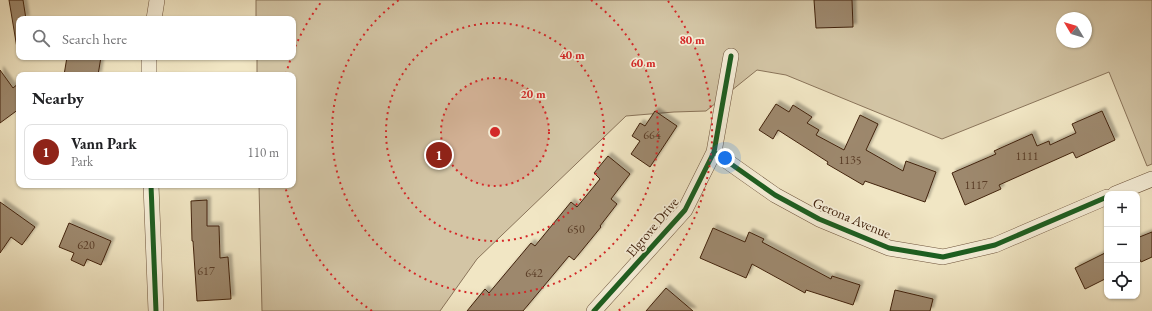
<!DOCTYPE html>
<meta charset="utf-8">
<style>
:root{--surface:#fff;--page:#f2f2f2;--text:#202124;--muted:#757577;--line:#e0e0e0;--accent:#8f2418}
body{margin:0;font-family:"EB Garamond",serif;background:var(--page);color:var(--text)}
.controls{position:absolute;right:12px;bottom:12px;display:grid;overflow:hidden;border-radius:8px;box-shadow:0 1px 3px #0004}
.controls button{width:36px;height:36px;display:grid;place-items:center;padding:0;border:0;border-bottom:1px solid var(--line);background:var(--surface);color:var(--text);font:20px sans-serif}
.compass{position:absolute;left:1056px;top:12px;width:36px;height:36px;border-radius:50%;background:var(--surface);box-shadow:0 1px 3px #0004;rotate:308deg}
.you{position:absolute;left:725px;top:158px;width:14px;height:14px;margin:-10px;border:3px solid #fff;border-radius:50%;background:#1a73e8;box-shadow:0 0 0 6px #1a73e833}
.badge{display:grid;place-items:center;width:26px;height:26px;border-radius:50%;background:var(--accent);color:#fff;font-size:13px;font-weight:700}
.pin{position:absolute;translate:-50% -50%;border:2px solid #fff;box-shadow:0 1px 4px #0006}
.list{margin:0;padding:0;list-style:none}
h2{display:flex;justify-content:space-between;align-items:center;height:52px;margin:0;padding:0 16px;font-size:17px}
h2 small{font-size:13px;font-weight:400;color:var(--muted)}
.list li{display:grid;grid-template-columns:26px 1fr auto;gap:12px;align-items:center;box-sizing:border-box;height:56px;margin:0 8px 8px;padding:0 8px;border:1px solid var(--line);border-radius:8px}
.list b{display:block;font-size:15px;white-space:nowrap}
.list p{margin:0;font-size:13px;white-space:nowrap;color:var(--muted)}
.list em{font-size:13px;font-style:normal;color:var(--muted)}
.icon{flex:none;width:22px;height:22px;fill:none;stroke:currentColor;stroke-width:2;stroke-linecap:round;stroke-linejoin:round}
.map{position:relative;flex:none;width:1152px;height:311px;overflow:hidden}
.search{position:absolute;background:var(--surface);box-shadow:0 1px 3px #0004;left:16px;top:16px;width:280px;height:44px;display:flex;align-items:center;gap:10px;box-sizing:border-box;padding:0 14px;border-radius:8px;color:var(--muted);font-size:15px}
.panel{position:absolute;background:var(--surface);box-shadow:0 1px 3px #0004;left:16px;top:72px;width:280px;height:116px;border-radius:8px}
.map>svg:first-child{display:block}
.green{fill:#d3c5a5;stroke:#8a745a;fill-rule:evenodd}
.building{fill:#9d886d;stroke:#42230e;filter:url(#shadow)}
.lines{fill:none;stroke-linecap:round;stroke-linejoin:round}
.minor-casing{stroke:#6e543c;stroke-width:16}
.minor{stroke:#f6efd9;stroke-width:15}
.cycleway-casing{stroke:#f6efd9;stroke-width:8}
.cycleway{stroke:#1b5e20;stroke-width:5}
.ring{fill:none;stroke:#d62828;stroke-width:2;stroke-dasharray:2 4}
.labels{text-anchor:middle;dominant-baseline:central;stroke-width:3.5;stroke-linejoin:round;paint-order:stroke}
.number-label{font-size:12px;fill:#593c26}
.street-label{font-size:14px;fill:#42230e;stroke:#f6efd9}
.centre{fill:#d62828;stroke:#f6efd9;stroke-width:2}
.ring-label{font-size:12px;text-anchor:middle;font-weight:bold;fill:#d62828;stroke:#f6efd9;stroke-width:3.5;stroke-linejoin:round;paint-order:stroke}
</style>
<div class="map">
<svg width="1152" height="311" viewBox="0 0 1152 311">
<defs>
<filter id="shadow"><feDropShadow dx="3.5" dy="-3.5" stdDeviation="1" flood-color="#0004"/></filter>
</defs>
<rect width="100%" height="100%" fill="#f1e6c4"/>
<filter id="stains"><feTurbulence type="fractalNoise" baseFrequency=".005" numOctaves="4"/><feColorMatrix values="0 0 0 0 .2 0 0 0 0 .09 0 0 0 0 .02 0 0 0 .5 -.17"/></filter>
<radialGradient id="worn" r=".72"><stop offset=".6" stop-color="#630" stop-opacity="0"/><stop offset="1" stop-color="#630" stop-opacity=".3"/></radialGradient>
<path class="green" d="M256 0H1152V164L1147 166 1109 72 942 139 786 75 757 70 706 111 674 112 626 116 477 259 440 311H262L259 185H293V75H257V57H293V19H256ZM1062 18H1086V42H1062Z"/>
<path class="building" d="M9 0H23L26 19H19V47L17 48Z
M814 0H852L853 27 816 28Z
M67 57H101L98 75H64Z
M0 70 13 88 19 83V109L0 123Z
M776 104 789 112 793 105 812 117 807 123 819 130 816 135 844 150 860 115 878 124 866 150 903 171 906 161 936 172 925 202 865 181 863 185 827 164 828 162 778 130 773 139 759 130Z
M655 111 677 126 650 167 631 154 640 141 632 136 640 123 645 126Z
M1102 111 1115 140 1076 158 1073 152 999 185 1001 189 965 205 952 173 996 154 994 151 1032 134 1037 146 1049 141 1050 145 1076 133 1072 124Z
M608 156 630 174 611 199 617 204 600 226 601 227 574 260 569 256 523 311H467L485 289 489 293 531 243 535 246 571 202 577 207 600 179 594 173Z
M207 200V226H219L220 258 228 257 231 299 197 301 193 241H192L191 201Z
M0 202 35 227 22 245 11 237 0 253Z
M69 223 111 241 101 265 87 259 84 266 71 260 74 253 59 247Z
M713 228 745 242 749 232 764 239 762 242 831 279 832 276 860 285 853 305 806 290 805 293 752 264 746 278 700 258Z
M1152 232V257L1141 262 1137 254V238Z
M1107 252V278L1085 289 1075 268Z
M666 288 693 311H646Z
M895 290 933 299 930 311H890Z"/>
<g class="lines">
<g class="minor-casing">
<path id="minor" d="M154 19 157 0
M149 57V75
M714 152 775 195 819 219 889 248 943 257 995 245 1107 197
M151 185 156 311
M1115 194 1152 179
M594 311 685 210 714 152 731 56"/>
</g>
<use href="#minor" class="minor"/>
<g class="cycleway-casing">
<path id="cycleway" d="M714 152 775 195 819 219 889 248 943 257 995 245 1107 197
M151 185 156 311
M594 311 685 210 714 152 731 56"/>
</g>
<use href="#cycleway" class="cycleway"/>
</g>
<circle cx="495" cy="132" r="54" fill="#d62828" fill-opacity=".12"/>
<g class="ring">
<circle cx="495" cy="132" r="54"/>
<circle cx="495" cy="132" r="109"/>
<path d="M591 0A163 163 0 1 1 399 0"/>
<path d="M372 311A217 217 0 0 1 285 186M286 74A217 217 0 0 1 291 58M293 52A217 217 0 0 1 322 1M668 1A217 217 0 0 1 618 311"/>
</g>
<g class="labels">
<g class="number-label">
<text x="652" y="135">664</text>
<text x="1027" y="156">1111</text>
<text x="850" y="160">1135</text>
<text x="976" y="185">1117</text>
<text x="576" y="229">650</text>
<text x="86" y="245">620</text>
<text x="206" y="271">617</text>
<text x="534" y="273">642</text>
</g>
<g class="street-label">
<text transform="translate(852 218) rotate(23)">Gerona Avenue</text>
<text transform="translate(652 227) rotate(-50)">Elgrove Drive</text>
</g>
</g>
<circle cx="495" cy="132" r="6" class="centre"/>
<g class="ring-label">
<text x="692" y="44">80 m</text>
<text x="572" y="59">40 m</text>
<text x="643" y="67">60 m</text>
<text x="533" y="98">20 m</text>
</g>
<rect width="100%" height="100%" filter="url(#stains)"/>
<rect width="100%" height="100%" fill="url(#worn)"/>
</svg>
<div class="controls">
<button>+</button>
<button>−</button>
<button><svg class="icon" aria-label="locate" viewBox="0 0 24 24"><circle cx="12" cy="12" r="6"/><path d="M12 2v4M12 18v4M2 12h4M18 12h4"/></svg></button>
</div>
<svg class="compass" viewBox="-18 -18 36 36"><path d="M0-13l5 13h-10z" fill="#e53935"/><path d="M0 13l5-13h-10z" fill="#757577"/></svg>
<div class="you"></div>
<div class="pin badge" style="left:439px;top:155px">1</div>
<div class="search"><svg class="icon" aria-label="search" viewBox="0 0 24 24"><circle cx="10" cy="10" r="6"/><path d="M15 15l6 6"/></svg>Search here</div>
<section class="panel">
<h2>Nearby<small></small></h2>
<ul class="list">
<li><span class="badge">1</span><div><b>Vann Park</b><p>Park</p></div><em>110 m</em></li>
</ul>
</section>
</div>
